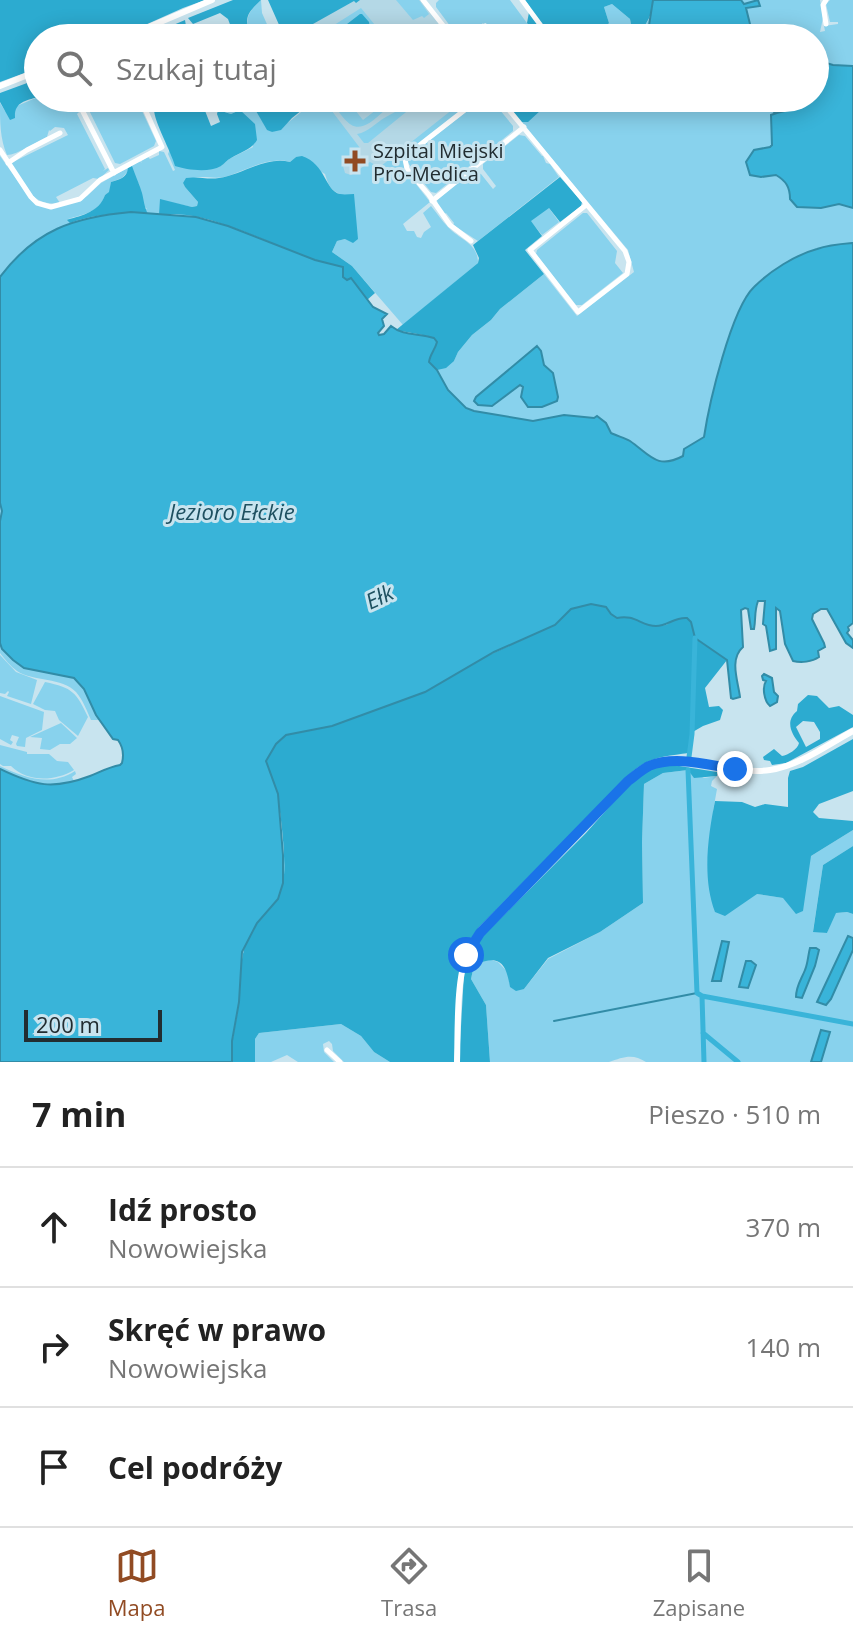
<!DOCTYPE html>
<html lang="pl">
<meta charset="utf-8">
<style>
:root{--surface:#fff;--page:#f2f2f2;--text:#222;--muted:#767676;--line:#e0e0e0;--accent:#914b23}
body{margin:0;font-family:"Open Sans",sans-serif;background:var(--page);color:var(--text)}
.scale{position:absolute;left:24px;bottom:20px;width:138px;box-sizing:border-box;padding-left:8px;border:4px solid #222d31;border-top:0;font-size:22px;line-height:28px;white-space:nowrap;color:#222d31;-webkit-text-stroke:6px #c8e4ef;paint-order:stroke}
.stop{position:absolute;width:24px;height:24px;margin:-18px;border:6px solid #1a73e8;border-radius:50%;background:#fff}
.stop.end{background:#1a73e8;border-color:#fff;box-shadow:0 2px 8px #0008}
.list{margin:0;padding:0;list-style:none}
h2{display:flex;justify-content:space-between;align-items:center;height:104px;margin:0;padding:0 32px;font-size:34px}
h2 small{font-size:26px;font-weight:400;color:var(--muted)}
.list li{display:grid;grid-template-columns:52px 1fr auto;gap:24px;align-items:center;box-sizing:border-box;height:120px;padding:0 32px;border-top:2px solid var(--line)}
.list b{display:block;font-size:30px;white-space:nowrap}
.list p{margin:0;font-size:26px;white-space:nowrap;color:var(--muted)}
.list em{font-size:26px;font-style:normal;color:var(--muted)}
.icon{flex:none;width:44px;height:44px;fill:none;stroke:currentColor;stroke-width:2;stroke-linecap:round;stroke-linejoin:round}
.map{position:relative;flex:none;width:853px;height:1062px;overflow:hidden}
.search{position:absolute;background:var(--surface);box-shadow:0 4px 20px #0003;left:24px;right:24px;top:24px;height:88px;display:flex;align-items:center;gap:20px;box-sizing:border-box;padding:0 28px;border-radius:44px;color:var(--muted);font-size:30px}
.sheet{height:464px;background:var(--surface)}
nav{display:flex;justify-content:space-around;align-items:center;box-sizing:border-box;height:112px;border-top:2px solid var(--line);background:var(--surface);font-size:22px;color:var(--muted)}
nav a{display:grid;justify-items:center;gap:4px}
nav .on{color:var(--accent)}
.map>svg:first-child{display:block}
.built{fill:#b4d8e6}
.green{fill:#88d2ed;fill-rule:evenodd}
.forest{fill:#2cabd0;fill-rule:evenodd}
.water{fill:#39b4d9;stroke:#328ca7;stroke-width:2}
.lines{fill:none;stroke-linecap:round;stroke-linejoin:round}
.stream{stroke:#328ca7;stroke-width:2}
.canal{stroke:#39b4d9;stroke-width:5}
.minor{stroke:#fff;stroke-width:5}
.tertiary{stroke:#fff;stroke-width:6}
.route{stroke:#1a73e8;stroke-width:10}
.poi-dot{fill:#914b23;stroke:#c8e4ef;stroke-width:3}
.labels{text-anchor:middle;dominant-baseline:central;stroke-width:6;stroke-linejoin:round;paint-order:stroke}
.poi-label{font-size:20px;fill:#222d31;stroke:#c8e4ef;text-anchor:start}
.water-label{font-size:22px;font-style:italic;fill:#1e5060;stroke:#c8e4ef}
</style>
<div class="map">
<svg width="853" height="1062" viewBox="0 0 853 1062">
<rect width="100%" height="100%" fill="#c8e4ef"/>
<path class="built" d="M355 0H420L451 38H287Z
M323 98H470L348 195 291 126 324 100Z"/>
<path class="green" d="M261 0 262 13 270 31 277 38H266L248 27C245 15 253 8 261 0Z
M396 0H419L429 14 424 18 422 16 413 20Z
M439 0H510L538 38H475L487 28 483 23 464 38H459L436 7V3Z
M741 0H820L823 18 820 32 825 31 824 26 838 24V22H830L826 4 830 0H853V285L743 471 531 454 377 344 454 361 458 352 472 335 491 320 500 309 544 274 577 316 634 272 628 250 521 122 545 108 554 98H815V38H750V24L746 8 760 6 744 4Z
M612 4 630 19 633 34H639L650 18 647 38H598L609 23 604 7Z
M361 8 379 30 373 36 374 38H338L332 31 329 33 326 29 328 24 331 27Z
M38 97 72 98 79 112 77 114 105 169 103 171 108 168 109 170 99 179 93 178 56 197 60 203C31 207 25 185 11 163L68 135 64 128 55 127 50 131 49 130 47 137C36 142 17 155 7 155 0 139 0 122 0 103L5 111Z
M83 98H136L156 141 154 146 120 164 115 163Z
M216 98H260L252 103 267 129 272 132C289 124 303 110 317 98H322L360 148 359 152 343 166 345 173 351 175 370 162 377 166H381L467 98H477L403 160 405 170 430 202 403 224 407 231H414L417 237 421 238 424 232 431 227 423 213 431 206C437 213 442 221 448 227 460 240 478 243 478 263L403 325 352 266 332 252 337 241 345 239 340 194C330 190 328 184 325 174L296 157 290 162C269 156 247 170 228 176 218 179 211 177 202 177 196 177 189 180 183 183L185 187 198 202 197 206 192 207 160 200 196 217 151 214 0 309V156L32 201 41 206 75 202 87 196 101 183 140 161 142 163 141 161 148 157 150 159 159 155V151L164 152 173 171 175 170 168 154 170 149 176 166H221L229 159 253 147 240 110 231 114 220 110ZM128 171 139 184 144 206 147 209 68 219C84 214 100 212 105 195L110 192 111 182 122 178Z
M328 98H332L339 107 347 100 363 120 380 107 373 98 386 109C354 140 351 127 328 98Z
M414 98H416L411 108 368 143H364L357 134C369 132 375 123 386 117 397 111 405 107 414 98Z
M484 98H490L513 126V131L436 193 431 192 408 163V157Z
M519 135 525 136 542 156H543L546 163 550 164 559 177 478 241 453 225 454 223 446 213 443 215 438 206 437 200 472 171 481 174 493 189 496 186 483 169V164Z
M546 204 559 222 542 235 528 218Z
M583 213H587L617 251 615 263 623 273 582 305H576L536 254 537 250Z
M0 466 100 722 99 720H91C87 711 83 700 76 692 62 677 34 682 17 671 10 666 5 659 0 653Z
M0 655 16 672 37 680 31 704 7 696 9 692 8 691 5 694 0 693Z
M45 682C73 688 76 692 88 717L78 736 59 720 55 711 45 710 33 704Z
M0 696 44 712 42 730 26 738 25 747 17 746 16 744 19 737 12 735 10 740 13 742 11 745 0 739Z
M61 723 77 738 70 744H60L50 750 40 749 42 738 30 737Z
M0 745 27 752V754H49L57 761 68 762 74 770C54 782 27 782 11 766H3L0 764Z
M0 766C25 778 50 787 75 771L76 774 72 777 74 781C48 790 23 781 0 769Z
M688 770 704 778 717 776 712 781 711 786 717 789 713 811 757 894 783 898 811 856 853 830V846L823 865 813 931 827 933 835 913 847 912 853 914V1062H646C633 1053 623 1057 609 1062H490L486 1005 471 979 474 965 488 959 498 962 524 989 548 959 600 932 643 903 642 842 644 784 663 773Z
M341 1024 361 1036 374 1052 390 1062H344L333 1051 332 1044 329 1041 323 1044 324 1052 334 1062H298L287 1055 271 1062H255V1039L259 1033Z"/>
<path class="forest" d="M0 0H205L183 8 116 38H38V68L0 82Z
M233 0H261C253 8 244 15 248 27L266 38H235L228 19 220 13 193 24 188 18Z
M268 0H360L356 3 354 1 288 38 284 36Z
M525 0H653C653 14 647 23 639 34H633L630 19 612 4 604 7 609 23 598 38H539L527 23 530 7Z
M360 14H362L369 22 370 30C362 38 353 38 343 38L338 31Z
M185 20 186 26 184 28 161 38H143Z
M38 79V97C25 101 14 102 15 118L10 120 0 102V93Z
M170 98H174L177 103 186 98H200L211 126 220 122 217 114 218 110 231 114 240 110 255 124 257 140C251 150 241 152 231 158 227 160 224 164 221 166 209 173 187 170 175 166 171 151 153 120 154 108Z
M260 98H317L292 118 281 130 272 132 267 130 252 104Z
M503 98H554L528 122H521L503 101Z
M302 156C326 164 325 191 340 194 345 195 349 194 354 194L358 239 353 243 345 239 337 241 332 252 352 266 375 293 367 300 350 278 347 280 343 277V267C333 265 322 263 313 259 271 245 203 207 159 215L160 199 192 207 197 206 198 202 185 187 183 183 186 178C197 176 208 180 219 178 242 175 265 156 290 162L296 157Z
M132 166C135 175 139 183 142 193 144 201 144 206 148 214 123 212 94 214 70 223L67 220C83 215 99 212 105 195L109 192 111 182C120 179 127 178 128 168Z
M560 177 582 202 581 206 560 222 549 208 531 221 542 236 525 250 544 274 500 309 491 320 472 335 458 352 454 361 446 368 437 370 429 362 430 355 435 349 428 336 396 330 478 263 479 258 473 245Z
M591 604C601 604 606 606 611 614L635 618 650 626 666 625 680 617 687 618 691 622 695 638 727 660 705 688 709 707 719 706 723 710 720 720 703 726 691 733 689 753C666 756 649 757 632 772L479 927 466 946 461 964 454 1062H390L374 1052 361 1036 341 1024 259 1033 255 1039V1062H232C230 1041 237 1022 239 1001 241 978 239 955 250 934 260 915 279 905 283 883 287 863 281 818 278 797 276 785 269 773 266 761L276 744 286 735 332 726 555 625 571 609Z
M808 695 817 696 829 708 839 706 853 715V727L786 763 772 765 770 761 764 760 763 757 774 749 782 756C788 755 798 749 799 743 791 733 785 721 797 711L798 704ZM803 721 814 722 820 732V739L806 747 796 727Z
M853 739V791L819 804 813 812 819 818 853 821V830L811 856 803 911 796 914 783 898 757 894 725 916 715 912C702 878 708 836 715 801L742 802 755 807 765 804 788 807V778L790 771 803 767Z
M673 765 717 772V776L694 778 688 770 663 773 644 784 642 842 643 903 600 932 548 958 524 989 516 991 510 987C506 962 499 954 474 965L471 979 486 1005 490 1062H459L464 973 467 959 476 943 586 833 627 787 640 775 658 766Z
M853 846V914L847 912 836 913 827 933 813 932 823 865Z"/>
<path class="water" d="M653 0H741L744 4 758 0 760 6 746 8 750 24V38H647Z
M816 60 833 65 853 66V208L839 204 821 208 797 207 790 199C790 187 786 181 776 175L761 177 750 175 746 162 754 150 770 147 772 145 771 115C776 113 780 112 785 111 799 105 794 98 815 98Z
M131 212 196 217 228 226 315 260 343 267V277L347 280 351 278 373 307 387 314 382 319 384 326 378 333 379 335 384 334 391 326C403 336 419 333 434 338L437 342C435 350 430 354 429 362L437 370 448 390 466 408 474 411 533 421 564 415 594 418 597 416 606 423 611 433C617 436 625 438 630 441 650 455 657 470 683 456L684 449 704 437C709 404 731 309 754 287 770 271 795 255 817 249 828 245 841 244 853 243V623L848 627 849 630 847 633 853 640V648L846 643 827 609H821L813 614 812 619 824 643 825 647 818 651 819 657C812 662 801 663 793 661L785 644 780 611 776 608V649L770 651 766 626 763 624 765 601H758C754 612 756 619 754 629H751L748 609 745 608 741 610 743 647C729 659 738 681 740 697L733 699 731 698 727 660 695 638 691 622 687 618C674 617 668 626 656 626 641 626 635 614 617 618L611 614 606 607 591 604 571 609 555 625 494 652 425 692 332 726 286 735 276 744 266 761 278 794 283 855V883L278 899 257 923 242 952 239 1002 232 1041V1062H0V769C35 786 53 790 90 776 100 772 109 767 120 765L122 763C124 755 123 747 118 740L113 739 96 715 84 689 74 678 24 668 13 660 2 649 0 643V521L2 511 0 503V277C35 230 74 217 131 212Z
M537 346 541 351 544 365 553 373 558 397 557 401 542 407H528L521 397 523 387 520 385 492 406 478 405 474 401 476 397Z
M764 674 772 678 774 692 778 696 777 702 770 706C764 701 762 687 766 681L763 680 762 676Z
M848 936 853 938V950L831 999 826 1005 817 1002Z
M722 941 729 942 721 981H712Z
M810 948H816L819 950 815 966 802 998 796 997C796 986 801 980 805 970 808 963 808 955 810 948Z
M746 961H751L756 965 748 988 739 987Z
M821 1030 830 1032 821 1062H811Z"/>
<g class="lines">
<path class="stream" d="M761 98 775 113
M554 1021 697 993"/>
<path class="canal" d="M689 757 692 734 695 638
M688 770 697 993 702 996
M703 1033 738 1062
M704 1062 702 996 853 1024"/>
<path class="minor" d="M423 0 453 38
M522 0 550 38
M826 0 823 5 826 24
M466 38 485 26
M76 98 114 173
M499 98 625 251 629 262 627 274 578 312 530 250 586 205
M144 107 163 98
M0 150 31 197 37 203 51 207 80 199 100 180 162 147 140 98
M8 163 27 150 60 133
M432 201 524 127
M471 241 450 225 429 195 407 169 405 159 407 155 480 98
M327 1050 340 1062"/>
<path class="tertiary" d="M123 38 212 0
M0 86 38 71
M457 1062C458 1034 456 979 467 955 470 947 476 940 480 933L628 781C634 776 640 770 648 767 686 750 730 776 770 770 799 766 827 745 853 731"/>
</g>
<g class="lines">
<path class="route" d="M466 955 480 933 628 781C635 776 641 770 649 766 675 755 708 765 735 769"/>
</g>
<path class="poi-dot" d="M351 149h8v8h8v8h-8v8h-8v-8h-8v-8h8z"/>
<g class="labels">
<g class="poi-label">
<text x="373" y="150">Szpital Miejski<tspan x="373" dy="23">Pro-Medica</tspan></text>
</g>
<g class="water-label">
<text x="232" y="511">Jezioro Ełckie</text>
<text transform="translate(379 596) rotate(-25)">Ełk</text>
</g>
</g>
</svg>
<div class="scale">200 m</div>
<div class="stop" style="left:466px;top:955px"></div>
<div class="stop end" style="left:735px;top:769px"></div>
<div class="search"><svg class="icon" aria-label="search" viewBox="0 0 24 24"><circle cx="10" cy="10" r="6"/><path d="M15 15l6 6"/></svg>Szukaj tutaj</div>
</div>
<section class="sheet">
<h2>7 min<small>Pieszo · 510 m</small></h2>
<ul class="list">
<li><svg class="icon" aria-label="ahead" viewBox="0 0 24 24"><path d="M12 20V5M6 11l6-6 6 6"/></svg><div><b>Idź prosto</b><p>Nowowiejska</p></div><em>370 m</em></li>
<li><svg class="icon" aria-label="right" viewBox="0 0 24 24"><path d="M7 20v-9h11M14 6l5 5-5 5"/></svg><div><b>Skręć w prawo</b><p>Nowowiejska</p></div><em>140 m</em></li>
<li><svg class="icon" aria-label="arrive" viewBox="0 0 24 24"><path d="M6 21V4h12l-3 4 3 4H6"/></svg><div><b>Cel podróży</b></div></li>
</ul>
</section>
<nav>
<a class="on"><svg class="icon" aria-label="map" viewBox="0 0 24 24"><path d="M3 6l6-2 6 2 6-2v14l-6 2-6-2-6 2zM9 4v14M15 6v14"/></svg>Mapa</a>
<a><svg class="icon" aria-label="directions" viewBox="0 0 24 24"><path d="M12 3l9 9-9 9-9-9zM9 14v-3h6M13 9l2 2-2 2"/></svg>Trasa</a>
<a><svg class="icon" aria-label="saved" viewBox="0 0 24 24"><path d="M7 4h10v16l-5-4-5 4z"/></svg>Zapisane</a>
</nav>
